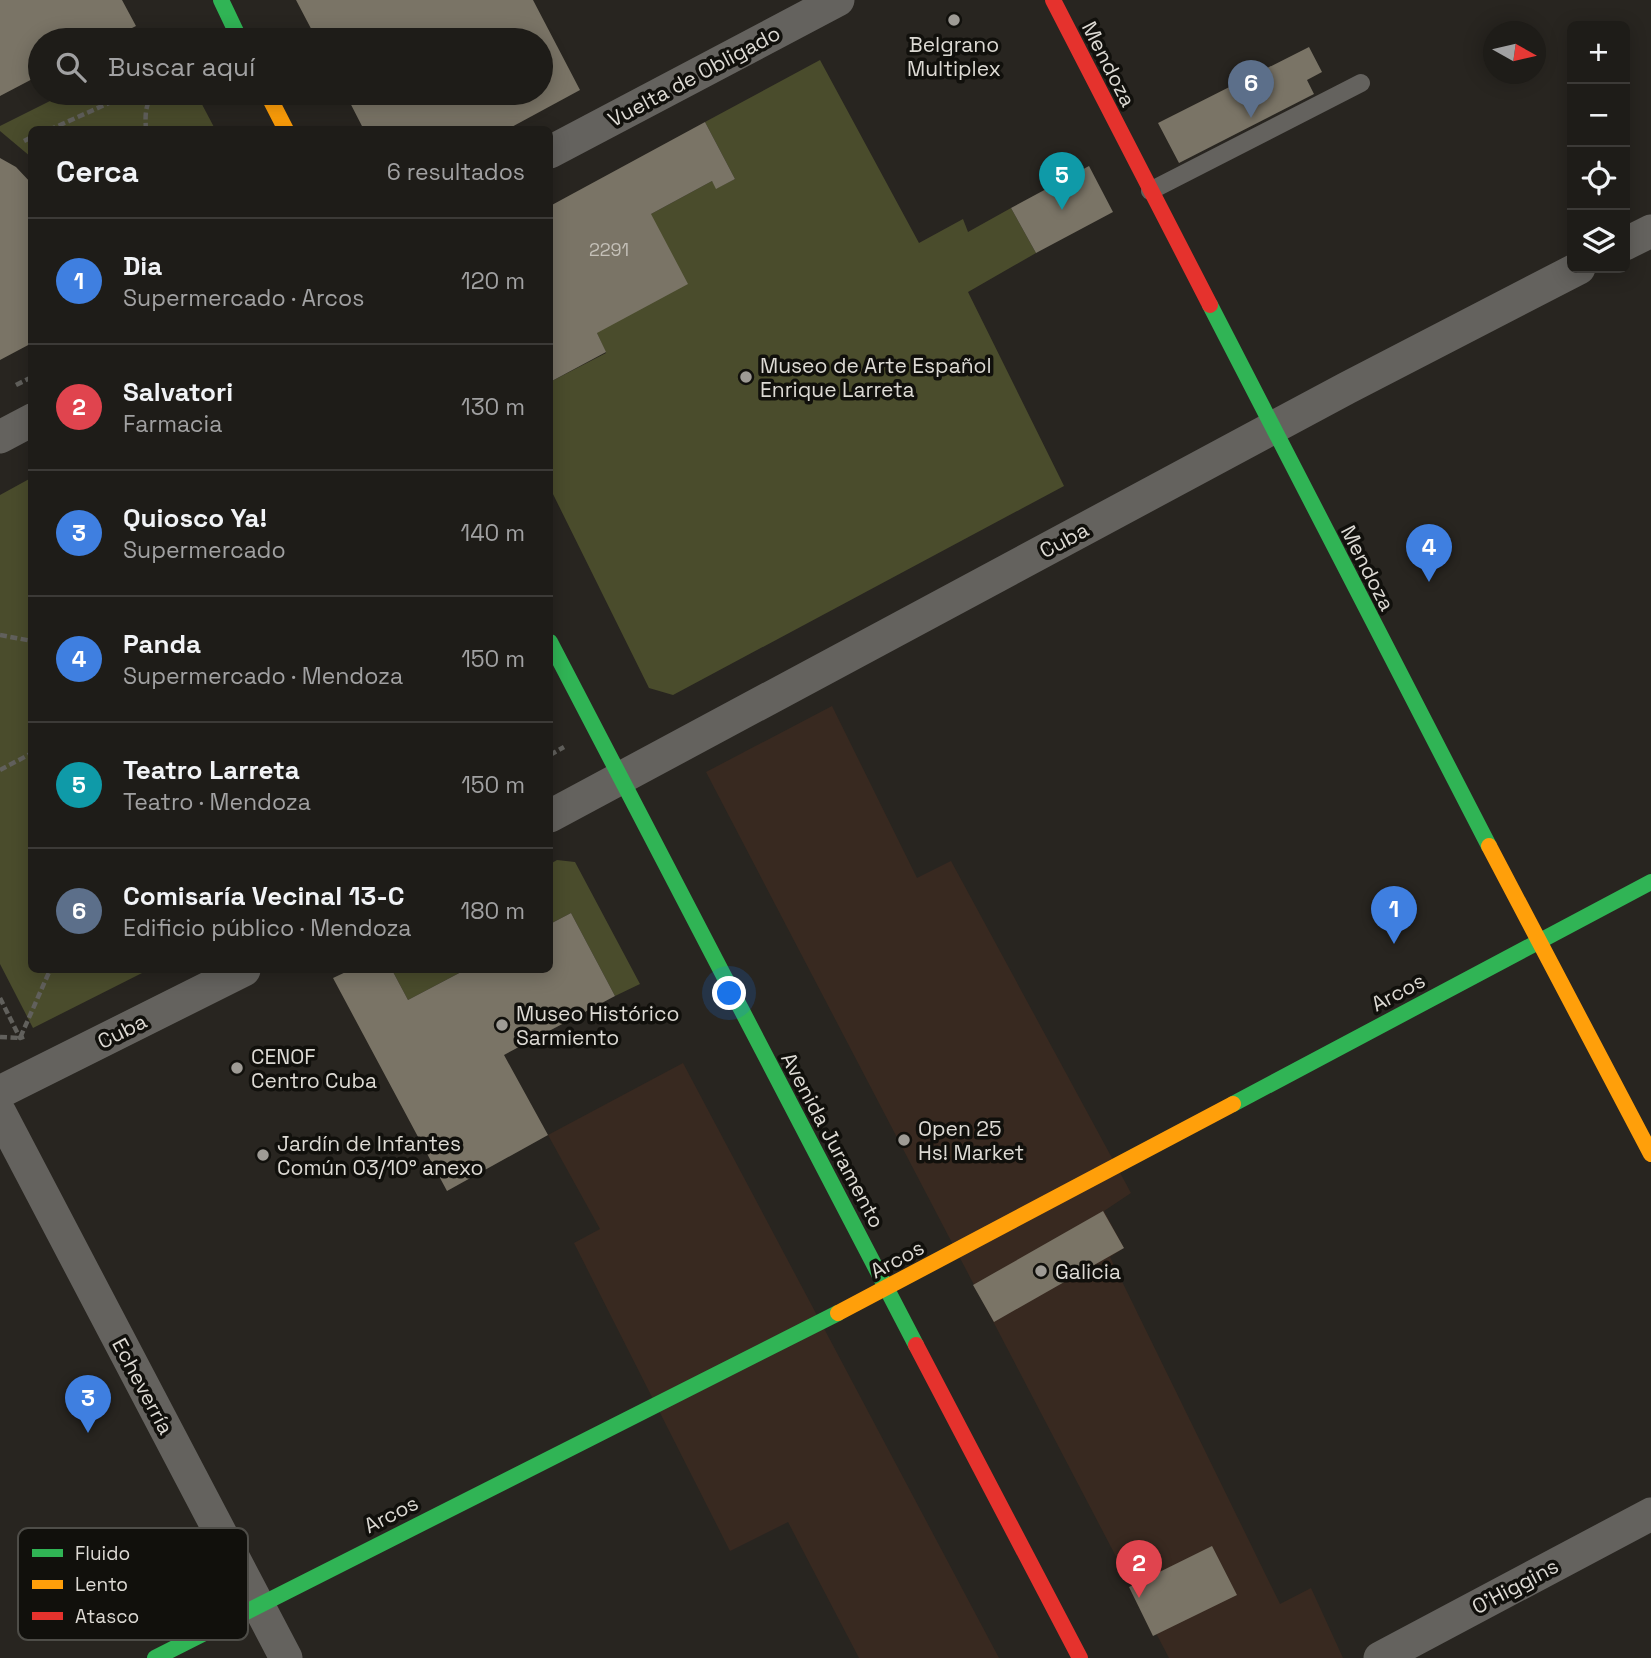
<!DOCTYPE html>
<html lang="es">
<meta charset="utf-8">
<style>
:root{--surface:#1e1c18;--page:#262521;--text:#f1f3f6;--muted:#a1a1a2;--line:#3c3a37;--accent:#0b8043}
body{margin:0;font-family:"Space Grotesk",sans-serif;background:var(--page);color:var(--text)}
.controls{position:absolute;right:21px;top:21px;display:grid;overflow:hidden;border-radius:10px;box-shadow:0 4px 18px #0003}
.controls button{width:63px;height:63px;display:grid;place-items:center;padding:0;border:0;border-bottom:2px solid var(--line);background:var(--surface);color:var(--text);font:35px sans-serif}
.compass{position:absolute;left:1483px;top:21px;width:63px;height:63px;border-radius:50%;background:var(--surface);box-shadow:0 4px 18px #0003;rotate:98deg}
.you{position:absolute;left:730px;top:994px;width:24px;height:24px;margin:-18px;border:5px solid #fff;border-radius:50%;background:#1a73e8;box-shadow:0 0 0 10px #1a73e833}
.badge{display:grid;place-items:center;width:46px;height:46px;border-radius:50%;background:var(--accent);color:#fff;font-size:23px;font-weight:700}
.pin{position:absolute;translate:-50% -58px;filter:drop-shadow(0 2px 4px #0008)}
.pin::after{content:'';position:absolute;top:37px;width:24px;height:21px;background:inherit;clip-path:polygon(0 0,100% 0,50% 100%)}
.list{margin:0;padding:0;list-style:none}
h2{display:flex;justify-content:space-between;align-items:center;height:91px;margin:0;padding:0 28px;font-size:30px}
h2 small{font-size:23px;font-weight:400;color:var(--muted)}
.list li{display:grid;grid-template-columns:46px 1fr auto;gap:21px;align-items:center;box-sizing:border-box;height:126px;padding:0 28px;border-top:2px solid var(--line)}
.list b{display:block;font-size:26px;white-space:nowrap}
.list p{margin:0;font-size:23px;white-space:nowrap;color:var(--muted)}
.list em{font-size:23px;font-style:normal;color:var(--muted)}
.icon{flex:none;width:38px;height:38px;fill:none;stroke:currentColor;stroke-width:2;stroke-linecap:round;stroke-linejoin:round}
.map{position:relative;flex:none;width:1651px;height:1658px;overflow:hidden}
.search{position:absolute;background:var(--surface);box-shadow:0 4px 18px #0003;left:28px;top:28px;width:525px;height:77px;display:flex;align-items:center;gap:18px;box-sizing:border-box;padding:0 24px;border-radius:38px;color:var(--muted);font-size:26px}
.panel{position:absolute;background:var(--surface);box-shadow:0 4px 18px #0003;left:28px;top:126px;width:525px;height:847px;border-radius:10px}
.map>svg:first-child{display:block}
.commercial{fill:#382920}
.green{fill:#4a4c2c}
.building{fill:#7a7466}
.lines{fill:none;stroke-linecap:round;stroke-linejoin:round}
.path{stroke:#61605c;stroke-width:4.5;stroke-dasharray:7 3.5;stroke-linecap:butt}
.lane{stroke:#64625e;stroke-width:18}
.street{stroke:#64625e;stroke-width:33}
.fast{stroke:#30b455;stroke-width:16}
.slow{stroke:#ff9f0a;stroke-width:16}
.jam{stroke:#e5322d;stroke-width:16}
.poi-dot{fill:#9e9b95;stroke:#11100c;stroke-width:2.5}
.labels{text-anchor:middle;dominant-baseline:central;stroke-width:7;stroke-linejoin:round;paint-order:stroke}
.number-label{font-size:18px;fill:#c4c0b8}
.poi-label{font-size:21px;fill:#dddad4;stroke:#11100c;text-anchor:start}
.street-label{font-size:21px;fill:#dddad4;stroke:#11100c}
.key{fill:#11100c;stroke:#4e4d48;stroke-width:2}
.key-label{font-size:19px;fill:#dddad4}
</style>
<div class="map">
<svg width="1651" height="1658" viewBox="0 0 1651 1658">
<rect width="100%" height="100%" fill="#282520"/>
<path class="commercial" d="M832 706 917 878 951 861 1131 1193 1104 1211 1124 1248 1110 1257 1280 1604 1311 1588 1343 1658H1169L706 772Z
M683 1063 999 1658H859L788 1522 730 1551 574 1243 600 1229 548 1135Z"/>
<path class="green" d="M820 60 919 243 963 219 968 232 1011 208 1036 253 968 292 1064 486 673 695 649 688 550 488V382L606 353 597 333 651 214 712 181 717 188 735 179 705 122Z
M66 93H196L215 129 32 130 31 157 0 131V126Z
M31 478 32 970H148L33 1028 0 964V495Z
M557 860 575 862 640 984 615 996 571 913 550 924V864Z
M392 970H465L408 1000Z"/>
<path class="building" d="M0 0H122L136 26 108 40H40V75L0 96Z
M296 0H533L580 90 506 130H364L345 93H541V40H317Z
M1309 47 1322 72 1307 80 1314 94 1179 163 1158 123Z
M705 122 735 179 716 189 712 181 651 214 688 284 597 333 606 352 550 382V206Z
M0 158 16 167 32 184V343L0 360Z
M1089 166 1113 212 1036 253 1011 208Z
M571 913 615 996 504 1055 548 1135 447 1191 333 978 350 970H392L408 1000 465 970H550V924Z
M1103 1211 1124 1248 994 1322 973 1285Z
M1212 1546 1237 1595 1153 1636 1129 1587Z"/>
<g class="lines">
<path class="path" d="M49 130 131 93
M146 130C145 115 145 104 154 93
M24 141 32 137
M16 385 30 378
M0 635 32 641
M550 755 564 747
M0 770 32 753
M0 998 20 1038 26 1036
M0 1037 20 1038 50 970"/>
<path class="lane" d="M1150 191 1361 83"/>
<path class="street" d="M550 152 838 0
M1625 244 1651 231
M0 437 32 420
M550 816 1347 388 1579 268
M0 1092 244 970
M0 1113 286 1658
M1380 1658 1651 1514"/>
<path class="fast" d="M221 0 240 40
M1210 305 1489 846
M550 642 916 1345
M1233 1104 1651 882
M155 1658 838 1313"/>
<path class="slow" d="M267 93 286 130
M1489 846 1651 1154
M838 1313 1233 1104"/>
<path class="jam" d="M1053 0 1210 305
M916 1345 1080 1658"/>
</g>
<g class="poi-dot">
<circle cx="954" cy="20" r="7"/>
<circle cx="746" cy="377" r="7"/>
<circle cx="502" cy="1025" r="7"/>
<circle cx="237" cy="1068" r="7"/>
<circle cx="904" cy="1140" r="7"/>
<circle cx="263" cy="1155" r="7"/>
<circle cx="1041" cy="1271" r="7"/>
</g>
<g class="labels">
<g class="number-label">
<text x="609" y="249">2291</text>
</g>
<g class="poi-label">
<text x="954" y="44" text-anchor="middle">Belgrano<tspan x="954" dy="24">Multiplex</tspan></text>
<text x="760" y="365">Museo de Arte Español<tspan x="760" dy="24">Enrique Larreta</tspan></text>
<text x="516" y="1013">Museo Histórico<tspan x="516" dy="24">Sarmiento</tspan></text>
<text x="251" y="1056">CENOF<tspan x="251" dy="24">Centro Cuba</tspan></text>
<text x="918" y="1128">Open 25<tspan x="918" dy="24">Hs! Market</tspan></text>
<text x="277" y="1143">Jardín de Infantes<tspan x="277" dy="24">Común 03/10° anexo</tspan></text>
<text x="1055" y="1271">Galicia</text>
</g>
<g class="street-label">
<text transform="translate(1109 64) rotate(63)">Mendoza</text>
<text transform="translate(694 76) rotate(-28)">Vuelta de Obligado</text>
<text transform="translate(1064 540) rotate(-28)">Cuba</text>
<text transform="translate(1368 568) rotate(63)">Mendoza</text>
<text transform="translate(1398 992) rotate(-28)">Arcos</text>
<text transform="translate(122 1031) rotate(-27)">Cuba</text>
<text transform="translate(833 1140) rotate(62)">Avenida Juramento</text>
<text transform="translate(897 1259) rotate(-28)">Arcos</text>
<text transform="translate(143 1386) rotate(62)">Echeverría</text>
<text transform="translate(391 1514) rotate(-27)">Arcos</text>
<text transform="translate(1515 1586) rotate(-28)">O'Higgins</text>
</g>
</g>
<rect x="18" y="1528" width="230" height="112" rx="10" class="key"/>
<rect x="32" y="1549" width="31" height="8" fill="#30b455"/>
<rect x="32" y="1580" width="31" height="9" fill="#ff9f0a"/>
<rect x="32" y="1612" width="31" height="8" fill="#e5322d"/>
<g class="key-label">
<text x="75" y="1560">Fluido</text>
<text x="75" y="1591">Lento</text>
<text x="75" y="1623">Atasco</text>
</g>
</svg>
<div class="controls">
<button>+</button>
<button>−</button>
<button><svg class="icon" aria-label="locate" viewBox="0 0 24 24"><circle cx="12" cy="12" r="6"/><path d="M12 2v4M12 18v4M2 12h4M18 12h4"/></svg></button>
<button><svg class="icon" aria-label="layers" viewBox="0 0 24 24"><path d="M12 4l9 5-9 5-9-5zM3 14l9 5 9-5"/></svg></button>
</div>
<svg class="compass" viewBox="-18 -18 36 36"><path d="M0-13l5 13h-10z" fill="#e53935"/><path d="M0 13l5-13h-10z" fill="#a1a1a2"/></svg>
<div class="you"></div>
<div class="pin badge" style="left:1394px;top:944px;background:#3f7fe0">1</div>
<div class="pin badge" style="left:1139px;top:1598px;background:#e0444e">2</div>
<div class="pin badge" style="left:88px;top:1433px;background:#3f7fe0">3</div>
<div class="pin badge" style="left:1429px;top:582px;background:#3f7fe0">4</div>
<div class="pin badge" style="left:1062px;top:210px;background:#0f9aa8">5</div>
<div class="pin badge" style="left:1251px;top:118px;background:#5c6f8a">6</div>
<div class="search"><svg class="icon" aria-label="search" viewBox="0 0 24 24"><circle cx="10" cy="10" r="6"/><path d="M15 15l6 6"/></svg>Buscar aquí</div>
<section class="panel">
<h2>Cerca<small>6 resultados</small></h2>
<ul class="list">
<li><span class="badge" style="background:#3f7fe0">1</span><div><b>Dia</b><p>Supermercado · Arcos</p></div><em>120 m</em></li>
<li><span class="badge" style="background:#e0444e">2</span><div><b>Salvatori</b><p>Farmacia</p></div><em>130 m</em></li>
<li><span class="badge" style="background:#3f7fe0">3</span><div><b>Quiosco Ya!</b><p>Supermercado</p></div><em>140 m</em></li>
<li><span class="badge" style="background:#3f7fe0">4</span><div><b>Panda</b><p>Supermercado · Mendoza</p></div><em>150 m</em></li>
<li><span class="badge" style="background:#0f9aa8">5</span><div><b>Teatro Larreta</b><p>Teatro · Mendoza</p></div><em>150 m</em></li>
<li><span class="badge" style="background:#5c6f8a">6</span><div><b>Comisaría Vecinal 13-C</b><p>Edificio público · Mendoza</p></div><em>180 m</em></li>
</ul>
</section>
</div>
